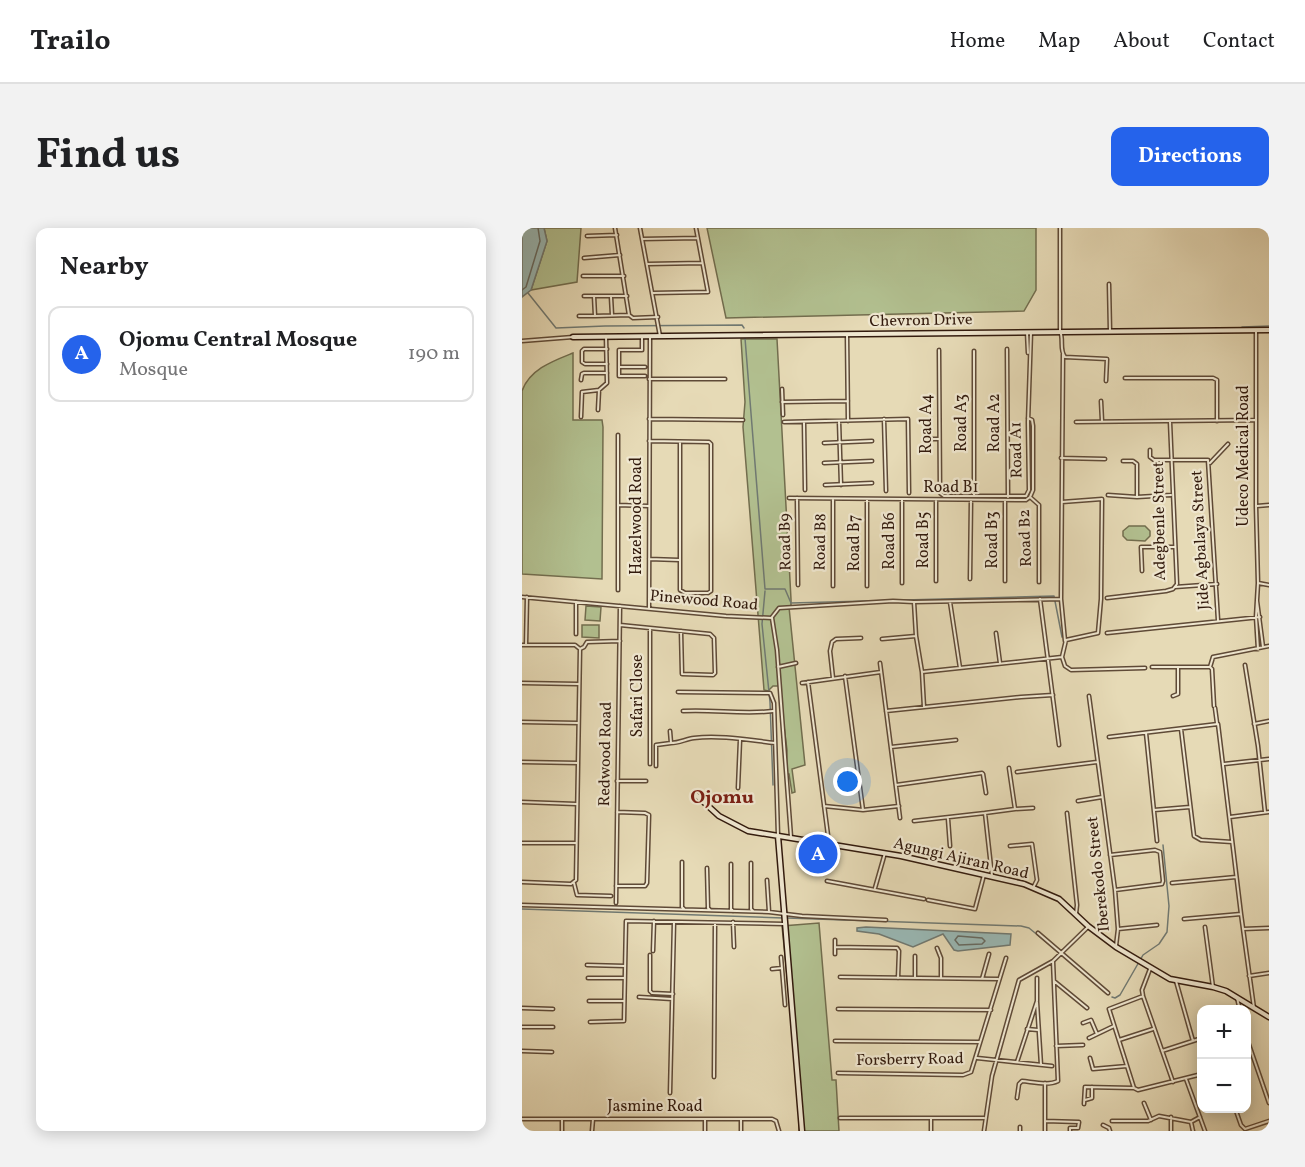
<!DOCTYPE html>
<meta charset="utf-8">
<style>
:root{--surface:#fff;--page:#f2f2f2;--text:#202124;--muted:#757577;--line:#e0e0e0;--accent:#2563eb}
body{margin:0;font-family:Vollkorn,serif;background:var(--page);color:var(--text)}
.controls{position:absolute;right:18px;bottom:18px;display:grid;overflow:hidden;border-radius:12px;box-shadow:0 3px 15px #0003}
.controls button{width:54px;height:54px;display:grid;place-items:center;padding:0;border:0;border-bottom:2px solid var(--line);background:var(--surface);color:var(--text);font:30px sans-serif}
.you{position:absolute;left:326px;top:554px;width:21px;height:21px;margin:-15px;border:4px solid #fff;border-radius:50%;background:#1a73e8;box-shadow:0 0 0 9px #1a73e833}
.badge{display:grid;place-items:center;width:39px;height:39px;border-radius:50%;background:var(--accent);color:#fff;font-size:20px;font-weight:700}
.pin{position:absolute;translate:-50% -50%;border:3px solid #fff;box-shadow:0 2px 6px #0006}
.list{margin:0;padding:0;list-style:none}
h2{display:flex;justify-content:space-between;align-items:center;height:78px;margin:0;padding:0 24px;font-size:26px}
h2 small{font-size:20px;font-weight:400;color:var(--muted)}
.list li{display:grid;grid-template-columns:39px 1fr auto;gap:18px;align-items:center;box-sizing:border-box;height:96px;margin:0 12px 12px;padding:0 12px;border:2px solid var(--line);border-radius:12px}
.list b{display:block;font-size:22px;white-space:nowrap}
.list p{margin:0;font-size:20px;white-space:nowrap;color:var(--muted)}
.list em{font-size:20px;font-style:normal;color:var(--muted)}
.map{position:relative;flex:none;width:747px;height:903px;overflow:hidden;border-radius:12px}
header{display:flex;align-items:center;gap:36px;box-sizing:border-box;height:84px;padding:0 30px;background:var(--surface);border-bottom:2px solid var(--line)}
header strong{font-size:28px}
nav{display:flex;gap:33px;margin-inline-start:auto;font-size:21px}
.intro{display:flex;align-items:center;justify-content:space-between;box-sizing:border-box;height:144px;padding:0 36px}
h1{margin:0;font-size:42px}
.button{padding:15px 27px;border-radius:12px;background:var(--accent);color:#fff;font-size:21px;font-weight:700}
main{display:flex;gap:36px;padding:0 36px}
aside{flex:1;background:var(--surface);border-radius:12px;box-shadow:0 3px 15px #0003}
.map>svg:first-child{display:block}
.green{fill:#b2c090;stroke:#726d4e;stroke-width:1.5}
.water{fill:#99b9b6;stroke:#707972;stroke-width:1.5}
.lines{fill:none;stroke-linecap:round;stroke-linejoin:round}
.shore{stroke:#666a62;stroke-width:1.5}
.stream{stroke:#707972;stroke-width:1.5}
.street-casing{stroke:#5f4a37;stroke-width:5}
.secondary-casing{stroke:#321a0d;stroke-width:7}
.street{stroke:#efe7d0;stroke-width:2}
.secondary{stroke:#efe7d0;stroke-width:4}
.labels{text-anchor:middle;dominant-baseline:central;stroke-width:4.5;stroke-linejoin:round;paint-order:stroke}
.street-label{font-size:16px;fill:#321a0d;stroke:#efe7d0}
.quarter-label{font-size:20px;font-weight:bold;fill:#7a1f14;stroke:#efe7d0}
</style>
<header>
<strong>Trailo</strong>
<nav><a>Home</a><a>Map</a><a>About</a><a>Contact</a></nav>
</header>
<div class="intro"><h1>Find us</h1><a class="button">Directions</a></div>
<main>
<aside>
<h2>Nearby<small></small></h2>
<ul class="list">
<li><span class="badge">A</span><div><b>Ojomu Central Mosque</b><p>Mosque</p></div><em>190 m</em></li>
</ul>
</aside>
<div class="map">
<svg width="747" height="903" viewBox="0 0 747 903">
<rect width="100%" height="100%" fill="#e6dab6"/>
<filter id="stains"><feTurbulence type="fractalNoise" baseFrequency=".00333" numOctaves="4"/><feColorMatrix values="0 0 0 0 .2 0 0 0 0 .09 0 0 0 0 .02 0 0 0 .5 -.17"/></filter>
<radialGradient id="worn" r=".72"><stop offset=".6" stop-color="#630" stop-opacity="0"/><stop offset="1" stop-color="#630" stop-opacity=".3"/></radialGradient>
<path class="green" d="M22 0H59L55 54 9 62 25 13Z
M185 0H514V62L502 83 204 90Z
M219 111H255L269 371V377L267 379 283 537 270 541 273 564 270 565 267 546H264L265 522 257 458H251L246 463 242 462 221 199 223 174Z
M51 125V192H80L81 199 80 351 0 346V163C8 141 31 133 51 125Z
M607 298H623L628 303V308L623 313 605 312 601 308V303Z
M64 378 79 379 78 393 63 392Z
M60 397H77V410L60 409Z
M297 695 310 852H314L317 903H277V867L260 698Z"/>
<path class="water" d="M0 0H22L25 13 9 62 0 69Z
M344 699 489 706 488 717 436 723 432 722 421 706 391 719 357 706 335 703V700Z"/>
<g class="lines">
<path class="shore" d="M0 62 4 59 18 13 16 0
M436 708 460 710 463 713 460 716 437 717 433 712Z"/>
<path class="stream" d="M6 65 34 100 83 98 220 97 222 100
M720 99 747 98
M223 110 243 361H263L269 375 532 368 540 409
M243 363 240 396 248 474 251 557
M0 681 261 690
M265 690 499 698 507 700 535 723
M590 769 593 770 598 767 621 727 637 716 645 704 647 678 641 617"/>
<g class="street-casing">
<path id="street" d="M93 0 107 87 111 90 136 89
M118 0 138 108
M538 0V103C542 111 537 122 543 129L585 131 584 153
M65 8 95 7
M120 11 176 10
M62 30 98 27
M126 36 180 35
M61 48H102
M587 56 588 103
M131 65 186 64 174 0
M62 68H105
M72 68 73 88 107 87
M89 69 90 87
M57 88H73
M734 102V278L736 355 734 389 736 421
M505 104 506 125
M325 106 326 193
M120 108V122H97V148H123
M0 113 51 109
M85 121H62L60 123V134L63 136H85
M485 121 486 269
M417 122 418 265 422 268H504L507 262 506 194 509 104
M541 126 539 371 543 413
M97 139H123
M603 150H691L695 152V193
M127 151H203
M59 152 60 146 62 145H85
M260 161 261 187
M579 173 580 193
M260 174 326 173
M76 182 77 162
M59 189 60 164 77 162 85 155 84 108
M127 191 221 192
M362 191 364 263
M317 193 319 257
M262 194 386 191 387 265
M282 194 283 262
M554 194 733 192
M404 211H417
M127 213 187 214 189 216V363L186 365H163L158 362V214
M302 215 350 213
M628 222V229L632 232H686L696 392
M539 230 583 231
M601 233H611L615 236V269
M302 235 350 233
M688 235 706 216
M303 257 350 255
M586 267 615 269 649 267
M452 268V123
M508 269 517 277V354
M267 270 504 272 508 269 511 262V198L510 192 506 190
M275 270 276 357
M380 271V355
M96 277 126 278
M735 278 747 277
M127 331 157 332
M620 343 619 319H653
M448 351 449 272
M414 353V272
M483 353V272
M736 355 747 357
M311 358V271
M345 358V271
M653 359 695 356
M96 362V207
M0 369 204 388 250 390 255 422 269 609
M585 370 644 363 651 361 655 356 648 194
M518 371 537 517
M735 373 741 419
M392 374 539 371
M428 374 438 440
M127 380 128 108
M250 389 257 380 371 373 392 374 394 408 400 444
M98 397 188 406 192 410 193 445 191 447 160 446 159 403
M474 405 478 435
M585 405 738 389
M54 406V374
M360 411 394 408
M0 417H53L58 421
M4 417 5 369
M540 429 543 438 549 442 623 440
M358 435 378 590
M723 437 736 518 743 584
M256 439 274 435
M630 439H688
M323 448 341 582
M311 450 308 423 310 414 314 411 339 410
M286 454 307 615
M0 455 56 456
M280 455 359 444
M156 464 248 465 252 475 256 607
M567 468 593 662 596 701 594 718
M651 468 656 466V439
M692 478 690 441 688 439 691 429 747 418
M402 479 400 444 540 429 544 412 576 405 579 371 580 271 540 274
M693 480 695 495
M161 483C191 481 222 487 251 483
M364 483 499 469 531 467
M0 494 56 495
M732 496 747 493
M659 501 672 608 679 612 710 614
M148 503 149 515C157 515 164 511 172 510 198 507 226 512 253 515
M624 505 635 613
M587 509 696 496 719 686 732 780
M369 519 434 512
M0 534 56 535
M128 536V401
M702 536 747 531
M134 538V517L149 515
M495 544 575 534
M95 553H124
M374 557 460 545 461 546 464 565
M216 560 218 512
M556 573 580 569
M0 574 54 576
M302 578 341 582 377 578
M493 581 511 580
M632 582 668 579
M545 585 555 677 554 686
M708 589 747 584
M426 591 428 618
M392 593 463 585
M0 615H54
M488 618 510 616 515 652 511 660
M588 627 633 622 638 624 641 653 640 656 593 662
M160 634V679L162 681
M229 635V681L231 683
M209 636V681L211 683
M185 640 186 680 188 682
M470 648 463 585 493 581 487 540
M245 652 247 684
M305 653 402 671
M0 654 49 656 54 652 58 421 62 419 65 414 98 413
M52 655 55 667 89 668
M650 655 714 649
M94 658H123L125 655 127 587 123 585 95 584
M353 660 363 625
M406 672 453 681 462 647
M94 675 98 378
M0 677 247 684 280 688 364 692
M662 691 719 686
M211 694 212 719
M683 699 691 759
M596 701 635 697
M721 701 747 700
M516 705 586 765
M313 712V726
M313 719 375 720 377 723 376 750
M415 720 419 730V750
M131 723 132 693
M128 727V763L130 765 151 766
M259 729 263 777
M65 737 103 738
M250 741 260 740
M628 741 620 762 621 768 651 854
M727 748 747 745
M318 749 476 751
M66 750H102
M393 750V728
M460 751 467 726
M532 753 565 780
M654 753 671 813
M621 768 587 781 612 860 616 862 680 846
M117 769 150 771
M715 770 718 782
M67 773H101
M515 774 519 837
M0 780 31 781
M316 781 469 782
M68 794 102 793 104 693 262 696
M561 795 569 792 575 806
M0 799H31
M505 801 516 802
M724 808 747 875
M567 810 592 798
M597 812 631 801
M313 813 457 814
M534 818 561 817
M0 823 30 824
M640 823 680 810
M455 830 530 838
M568 830 571 841 605 838
M495 834 515 773V750
M316 845 441 847 449 844 484 730
M192 849 193 695
M664 851 683 903
M523 855V903
M148 865 152 694
M495 870 497 856 500 853C511 854 526 858 536 853L531 733
M563 872 570 870V859
M622 875 629 892
M562 876 563 859 611 860
M713 880 719 897 723 901 747 893
M318 890H462
M0 891H250L254 893 257 903
M183 891V903
M219 891V903
M523 893 557 894 556 900H548V903
M590 893H626L637 888 669 894 678 889
M669 894 671 903
M581 897 587 900 588 903
M40 903V891
M70 903 71 891
M409 903V891
M462 903 470 848 497 752 531 733 566 699
M498 903V899
M649 903V889"/>
</g>
<g class="secondary-casing">
<path id="secondary" d="M51 109 747 102
M173 566 197 588 226 603 379 628 502 656 537 671 566 698 594 719 648 751 691 759 704 763 747 789
M256 608 280 903"/>
</g>
<use href="#street" class="street"/>
<use href="#secondary" class="secondary"/>
</g>
<g class="labels">
<g class="street-label">
<text transform="translate(399 93) rotate(-1)">Chevron Drive</text>
<text transform="translate(440 195) rotate(-90)">Road A3</text>
<text transform="translate(473 195) rotate(-90)">Road A2</text>
<text transform="translate(405 196) rotate(-90)">Road A4</text>
<text transform="translate(495 222) rotate(-91)">Road A1</text>
<text transform="translate(722 228) rotate(-90)">Udeco Medical Road</text>
<text x="429" y="260">Road B1</text>
<text transform="translate(115 288) rotate(-90)">Hazelwood Road</text>
<text transform="translate(638 293) rotate(-91)">Adegbenle Street</text>
<text transform="translate(504 310) rotate(-92)">Road B2</text>
<text transform="translate(402 312) rotate(-90)">Road B5</text>
<text transform="translate(471 312) rotate(-90)">Road B3</text>
<text transform="translate(679 312) rotate(-93)">Jide Agbalaya Street</text>
<text transform="translate(368 313) rotate(-90)">Road B6</text>
<text transform="translate(264 314) rotate(-91)">Road B9</text>
<text transform="translate(299 314) rotate(-89)">Road B8</text>
<text transform="translate(333 315) rotate(-90)">Road B7</text>
<text transform="translate(182 373) rotate(5)">Pinewood Road</text>
<text transform="translate(116 468) rotate(-90)">Safari Close</text>
<text transform="translate(84 526) rotate(-89)">Redwood Road</text>
<text transform="translate(439 631) rotate(13)">Agungi Ajiran Road</text>
<text transform="translate(577 646) rotate(-96)">Iberekodo Street</text>
<text transform="translate(388 832) rotate(-1)">Forsberry Road</text>
<text x="133" y="879">Jasmine Road</text>
</g>
<g class="quarter-label">
<text x="200" y="570">Ojomu</text>
</g>
</g>
<rect width="100%" height="100%" filter="url(#stains)"/>
<rect width="100%" height="100%" fill="url(#worn)"/>
</svg>
<div class="controls">
<button>+</button>
<button>−</button>
</div>
<div class="you"></div>
<div class="pin badge" style="left:296px;top:626px">A</div>
</div>
</main>
